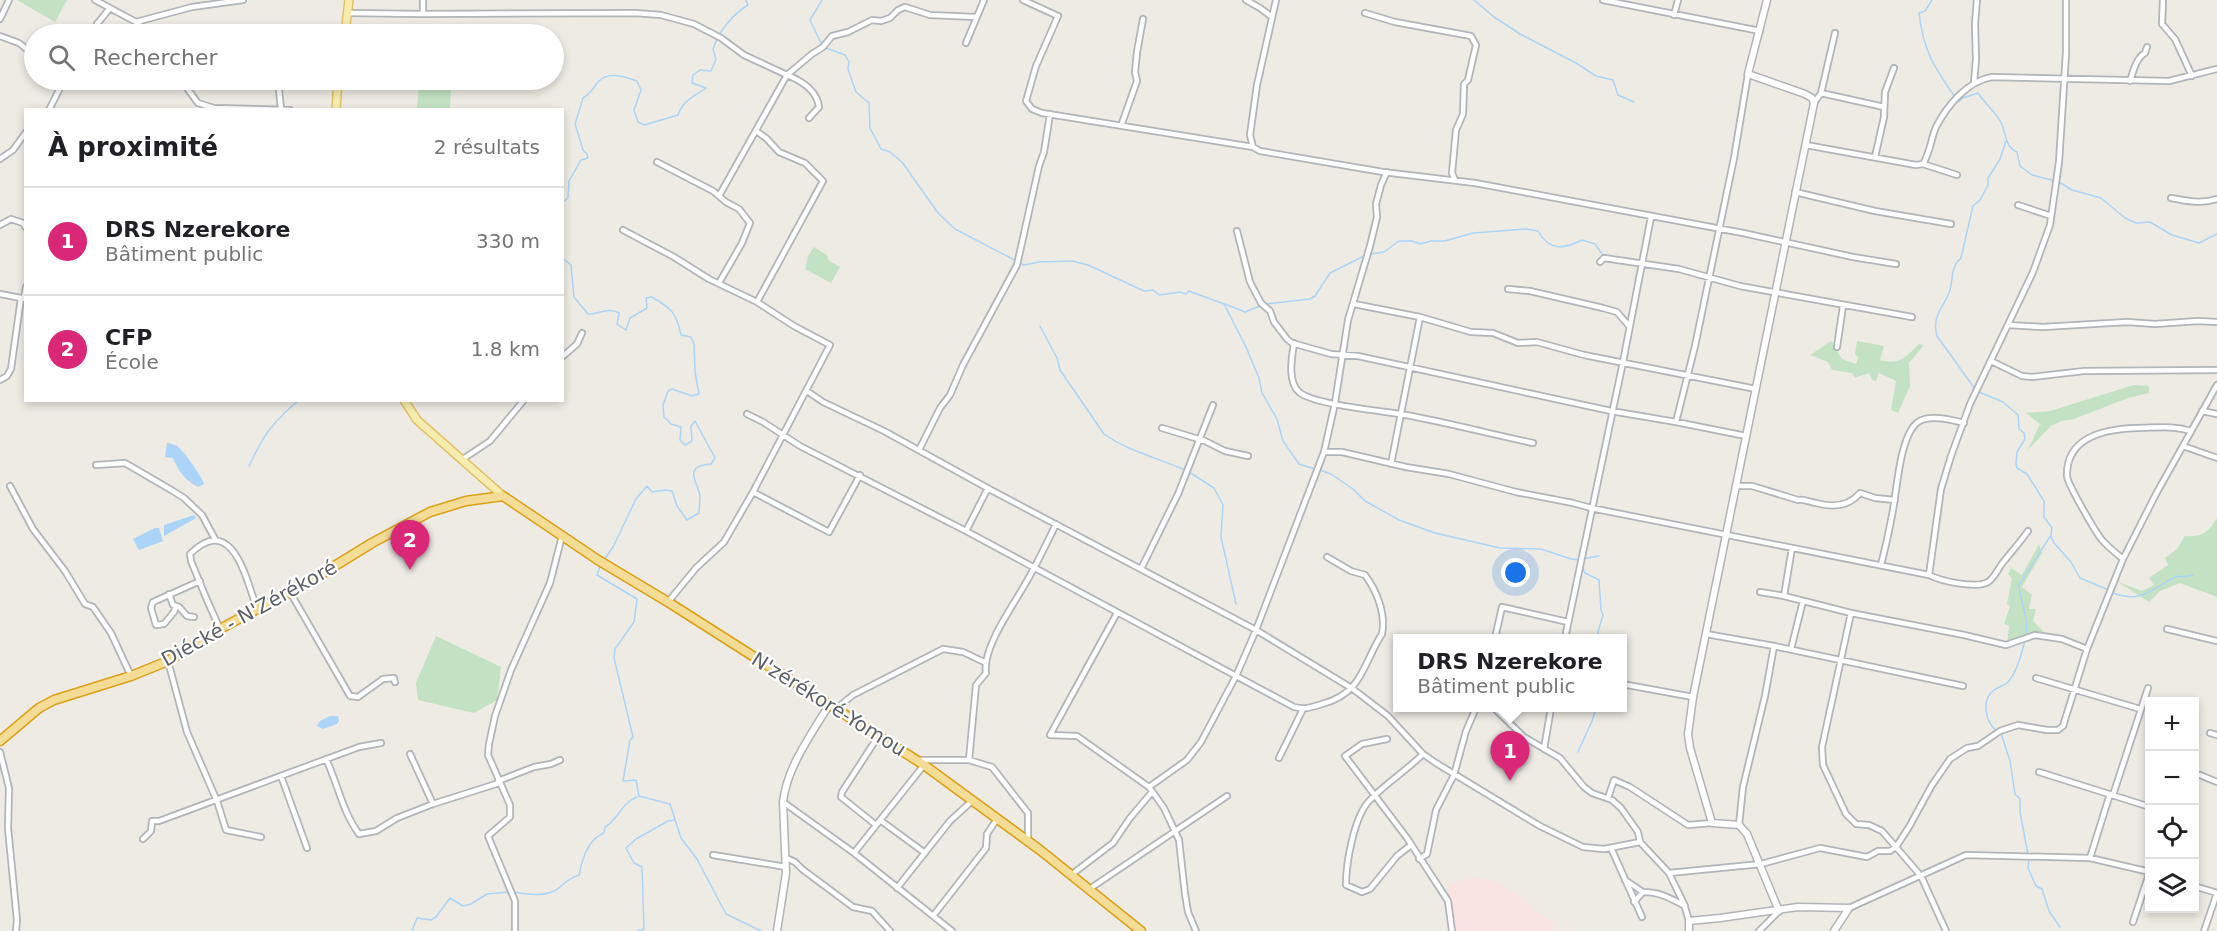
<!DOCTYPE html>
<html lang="fr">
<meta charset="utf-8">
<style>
:root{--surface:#fff;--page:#f2f2f2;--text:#202124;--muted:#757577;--line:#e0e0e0;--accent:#db2777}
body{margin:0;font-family:"DejaVu Sans",sans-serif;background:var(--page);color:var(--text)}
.controls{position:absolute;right:18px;bottom:18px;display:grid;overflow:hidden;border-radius:0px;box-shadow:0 3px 9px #0003}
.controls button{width:54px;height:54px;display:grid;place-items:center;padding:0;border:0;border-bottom:2px solid var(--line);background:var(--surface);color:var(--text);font:30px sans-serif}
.you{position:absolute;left:1516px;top:573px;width:21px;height:21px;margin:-15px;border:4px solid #fff;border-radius:50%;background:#1a73e8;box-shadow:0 0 0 9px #1a73e833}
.badge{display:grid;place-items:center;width:39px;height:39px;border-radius:50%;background:var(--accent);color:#fff;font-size:20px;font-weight:700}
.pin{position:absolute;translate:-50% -50px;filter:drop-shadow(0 2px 3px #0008)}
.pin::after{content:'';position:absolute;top:32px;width:21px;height:18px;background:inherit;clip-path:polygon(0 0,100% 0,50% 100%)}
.popup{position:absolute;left:1393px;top:634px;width:234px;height:78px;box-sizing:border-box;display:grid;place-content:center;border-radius:0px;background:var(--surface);filter:drop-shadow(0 2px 4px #0005);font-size:20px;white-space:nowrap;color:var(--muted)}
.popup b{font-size:22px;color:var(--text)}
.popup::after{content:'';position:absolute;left:50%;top:100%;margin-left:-12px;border:12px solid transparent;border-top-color:var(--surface)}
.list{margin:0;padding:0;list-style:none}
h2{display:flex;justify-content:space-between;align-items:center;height:78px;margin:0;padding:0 24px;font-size:26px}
h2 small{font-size:20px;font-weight:400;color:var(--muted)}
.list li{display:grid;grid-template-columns:39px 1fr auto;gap:18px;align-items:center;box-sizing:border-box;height:108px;padding:0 24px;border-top:2px solid var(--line)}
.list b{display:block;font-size:22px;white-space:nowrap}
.list p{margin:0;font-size:20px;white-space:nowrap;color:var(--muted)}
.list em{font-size:20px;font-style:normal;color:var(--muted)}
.icon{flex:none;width:33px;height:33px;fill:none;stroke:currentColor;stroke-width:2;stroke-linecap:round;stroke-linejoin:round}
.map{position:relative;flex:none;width:2217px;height:931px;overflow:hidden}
.search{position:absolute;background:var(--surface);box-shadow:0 3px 9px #0003;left:24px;top:24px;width:540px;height:66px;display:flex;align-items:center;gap:15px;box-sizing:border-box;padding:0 21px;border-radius:33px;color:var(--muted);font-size:22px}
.panel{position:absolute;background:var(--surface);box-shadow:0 3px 9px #0003;left:24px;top:108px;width:540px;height:294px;border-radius:0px}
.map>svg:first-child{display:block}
.medical{fill:#f9e4e2}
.green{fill:#c3e2c3}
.water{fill:#abd4f6}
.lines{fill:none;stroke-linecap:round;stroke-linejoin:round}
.stream{stroke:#abd4f6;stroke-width:1.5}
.street-casing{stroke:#b1b4b8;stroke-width:8}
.secondary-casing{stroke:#b1b3b8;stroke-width:9}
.primary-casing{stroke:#e3c267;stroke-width:10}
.highway-casing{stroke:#dba016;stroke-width:11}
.street{stroke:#fff;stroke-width:4.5}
.secondary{stroke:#fff;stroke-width:6}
.primary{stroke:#f7ecaf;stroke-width:7}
.highway{stroke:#f2dc96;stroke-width:8}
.labels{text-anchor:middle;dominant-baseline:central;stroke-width:4.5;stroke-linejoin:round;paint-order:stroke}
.street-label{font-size:20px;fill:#5c5f63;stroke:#fff}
</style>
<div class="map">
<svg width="2217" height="931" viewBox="0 0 2217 931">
<rect width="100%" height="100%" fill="#edebe4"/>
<path class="medical" d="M1473 877 1494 881 1515 892 1538 913 1554 922 1553 931H1452L1447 885Z"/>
<path class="green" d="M17 0H67L55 22Z
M419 86 451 88 450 109H417Z
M814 247 828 256V260L840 267 831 283 805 269 808 256Z
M1831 341 1842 359 1856 364 1858 358 1855 354 1857 341 1884 346 1880 360C1900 365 1906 357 1919 344L1924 345 1909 363 1910 386 1898 413 1891 410 1896 381 1879 373 1876 381 1872 380 1869 373 1855 378 1852 373 1832 370 1828 362 1810 355Z
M2134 385 2149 386V393L2128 398 2074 419 2061 421 2051 426 2028 450 2040 424 2026 413 2050 411Z
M2217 518V597L2180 583 2160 591 2149 602 2118 582 2142 591 2154 585 2149 578 2168 565 2165 558 2177 549 2185 536C2202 537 2208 533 2217 518Z
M2039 544 2042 553 2022 587 2032 595 2029 609H2036L2033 621 2045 633 2029 634 2007 643 2009 626 2004 624 2010 606 2007 604 2012 578 2008 574 2011 568 2022 575Z
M436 636 501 667 497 700 474 713 418 700 416 683Z"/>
<path class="water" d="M167 443C169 443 175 445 177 446 184 451 202 477 204 484L198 487C185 480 179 472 173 458L165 457Z
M194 515 196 518 164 536V525Z
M155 528H159L163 541 139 550 133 539Z
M330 716H338L339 721 337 724 323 729 317 726 320 721Z"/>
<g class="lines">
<path class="stream" d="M1474 0 1494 17 1520 34 1576 63 1596 76 1613 80 1618 95 1634 102
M1932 0 1925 11 1919 13C1923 50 1934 67 1955 97
M822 45 810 20 822 0
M826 48 845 55 849 62 848 69 856 92 869 103 870 128 881 149 890 152 902 162 938 213 955 229 1024 265 1039 262 1072 261 1088 265 1144 291 1153 290 1159 295 1180 292 1186 294 1189 291 1224 304 1246 347 1259 378 1262 393 1277 419 1283 441 1299 464 1315 469
M1957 101 1958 102 1963 98 1978 93C1984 102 1993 110 1999 119 2007 130 2003 146 2017 152L2020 166 2032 175 2059 182 2072 190 2101 198 2125 218 2136 223 2150 222 2172 235 2199 243 2217 234
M562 203 568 198 569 181 581 160 588 158 587 154 583 150 575 124 583 98C594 91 592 88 599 81 609 71 626 77 637 81L641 90 634 110 638 122 644 125 678 115C683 100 694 97 706 88L692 83 693 75 700 70 711 71 716 59 713 49C719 31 732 15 748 5L746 0
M1371 254 1384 252 1399 241H1412L1420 244 1431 241H1445L1473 233 1526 229 1538 231C1550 252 1564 249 1582 240L1595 244 1603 255 1616 257
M562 258 571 265 574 297 588 314C600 314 608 307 619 313L617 324 626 330 630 318 647 308 646 298 652 297C672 309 676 312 681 335L691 337 694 344 695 372 699 394 692 396 672 389 668 391 663 405 664 417 671 424 681 427 680 440 685 445 692 441 691 426 695 421 715 458 711 464C680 466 700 485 700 497 700 503 699 507 699 513L687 520 677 506 672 491 665 490 652 492 647 486 636 499 613 547 604 560
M1225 304 1245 312 1265 304 1310 299 1315 296 1330 273 1366 255
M1040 326 1057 358 1060 370 1104 434C1128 451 1158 458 1185 470
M1975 389 1937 336C1931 315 1945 306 1950 290 1953 278 1951 266 1961 258L1973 206 1980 200 1988 185V178L2000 159 2006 141
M1979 392 2003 402 2018 415 2019 429 2024 433 2025 439 2017 452 2016 464 2017 468 2027 474 2044 501V517L2052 528 2051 535 2019 585C2020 602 2029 617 2026 635
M249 466C264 434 272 423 299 400
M1320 470 1331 474 1353 489 1365 501 1399 520 1435 533 1500 548 1541 549 1571 559 1581 560
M1189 472 1214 488 1223 505 1221 537 1236 604
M2051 536 2054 543 2071 562 2080 578 2106 589
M1582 559 1599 556
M600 566 597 575 637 599 634 622 615 649 614 658 633 737 630 740 623 781 636 780 639 796 670 804 681 838 697 859 726 914 761 931
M1582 567 1585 573 1599 580 1601 610 1603 615 1598 632V638
M2113 593C2143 604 2152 588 2177 576L2181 577 2193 575
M1997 731C1985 722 1981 700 1994 690 1998 687 2003 686 2007 683 2017 673 2022 653 2025 640
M2001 733 2010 761 2015 794 2020 799V812L2029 860 2028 868 2036 886 2042 889 2049 911 2060 927
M1578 752 1592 721 1596 708
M514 892C526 894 542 897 554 891 564 886 564 880 579 875 582 859 588 839 604 833L605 827C619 819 620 804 637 797
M412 931 417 918 431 920 436 917 450 898 463 906 471 904 487 894 509 892
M637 931 644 929 642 867 634 863 626 848 636 839 668 821 674 820"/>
<g class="street-casing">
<path id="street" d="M95 0 136 22 150 34
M1023 0 1058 16 1036 66 1026 101 1032 109 1042 113 1253 147 1260 151 1383 172 1475 183 1743 233 1853 257 1896 264
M1246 0 1260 8 1272 17
M1603 0 1760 31
M2163 0 2162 24 2175 39 2192 76
M348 13 423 14 635 13 661 15 694 24 721 38 744 55 787 75 719 196
M1365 13 1395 22 1471 36 1476 45 1468 80 1464 84 1463 114 1456 130 1452 173 1455 180
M423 14V0
M1674 15 1678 0
M0 19 9 0
M136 22 192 7 243 0
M93 34 97 24 110 8
M0 36 19 43 34 55
M966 43 984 0
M181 80 198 103 214 108 290 110
M278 80 281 109
M2130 81C2133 72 2136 58 2145 53L2147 47
M1974 83 1976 59 1975 23 1977 0
M1821 93 1884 107
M1814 103 1821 93 1835 33
M49 110 64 80
M809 118 819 107C817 90 802 81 787 75L812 54 823 47 832 36 848 32 872 20 881 21 890 18 898 10 905 7 930 15 976 17
M1121 126 1137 81 1135 72 1137 52 1143 19
M756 131 766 138 779 152 805 163 823 181 757 302
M1806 145 1916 165 1923 164 1957 175
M1253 147 1250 135 1257 85 1276 0
M1875 157 1884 117 1885 92 1894 68
M0 159 13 150 26 132
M657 162 713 191 726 202 739 209 750 223 742 243 719 283
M1923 164C1930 153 1931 139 1936 127 1947 106 1967 81 1992 77L2169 81 2217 69
M1795 192 1875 211 1951 224
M2171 198C2186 201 2202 204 2217 199
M2018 205 2051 216
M0 225 11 219 23 223 26 228
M623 230 674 257 709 279 757 302 794 326 830 345 753 492 724 542 696 568 668 602
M1237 231 1250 282 1261 303 1270 311 1274 322 1287 339 1292 343 1331 354 1358 356 1611 411 1676 422 1746 436
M1600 262 1604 258 1679 269 1740 286 1912 317
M1508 289 1530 291 1603 308 1617 312 1629 326
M0 294 26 299
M24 298 26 287
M1354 304 1420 317 1471 332 1493 333 1518 343 1537 342 1584 355 1756 389
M2008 325 2043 327 2127 322 2155 324 2198 321 2217 322
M1294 343C1292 357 1287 381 1299 392 1314 405 1384 411 1406 415 1449 423 1491 434 1533 443
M1837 347 1843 306
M562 357 577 344 582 333
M1991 361 2022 376 2032 377 2084 371 2217 370
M0 380 7 376 11 369 21 298
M807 391 823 402 884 431 991 490 1256 630 1353 689 1388 716 1423 754 1436 763 1540 826 1583 847 1604 849 1640 842
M2202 411 2217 414
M747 414 763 422 800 446 966 531 1294 707C1305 710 1312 707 1322 704 1363 693 1362 665 1382 634 1386 614 1377 591 1365 575L1351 571 1327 557
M1676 422 1695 346 1734 158 1748 74
M1162 428 1205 441 1225 451 1248 456
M2183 446 2217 458
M919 450 940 408 950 395 963 365 1017 265 1039 166 1044 152 1050 114
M1324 452H1342L1406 467 1449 474 1516 492 1573 503 1591 508 1929 575 1941 489 1951 456 1970 404 2033 272 2050 225 2059 162 2066 53V0
M463 459 490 441 524 400
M1391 464 1420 317
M96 465 125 463 173 491 184 498 202 515 215 539
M10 486 33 529 65 571 85 604 93 607 111 633 131 676
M1736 486H1752L1798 500C1805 499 1810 502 1816 503 1834 508 1849 506 1860 493L1875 498 1895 500
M753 492 829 532 860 475
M966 531 988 488
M1792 548 1784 596 1851 613 1964 635 2006 645 2035 635 2062 639 2087 649
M2123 559C2116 553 2108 547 2102 540 2096 533 2067 483 2067 476 2066 437 2105 429 2136 428 2155 428 2173 425 2191 431
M1881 565C1885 549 1889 532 1892 515 1897 493 1899 436 1918 422 1929 414 1952 420 1964 423
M1141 569 1178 494 1213 405
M1929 575C1941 581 1976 589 1988 582 1995 578 1999 566 2005 560 2013 550 2021 541 2028 531
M290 592 350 696 358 697 383 679 394 678 395 682
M1760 592 1784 596
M169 594 173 605 179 607 187 616 194 617
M176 606 174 612 164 624 156 625 151 608 153 602 200 581
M1117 613 1050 735 1077 736 1149 787 1164 808 1179 840 1185 894 1188 912 1196 931
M1851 613 1822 747 1823 765 1846 814 1856 824 1869 825 1882 831 1921 876 1946 931
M220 629 207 600 191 561 190 554C232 512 246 578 257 609
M2167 629 2217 641
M1706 634 1774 646 1963 686
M1495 638 1502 607 1568 622
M1565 638 1623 362 1651 217
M1791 649 1803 601
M168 661 187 732 217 801 226 830 261 837
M2036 678 2140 709
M1622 684 1693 697
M837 708 853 695 943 649 963 652 984 662
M1494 708 1524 737 1560 758 1584 787 1592 793 1612 800 1621 808 1638 832 1640 842 1669 873 1684 904 1689 921
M2210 733 2217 735
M1387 739 1362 744 1345 756 1407 838 1448 901 1452 931
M1544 749 1551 708
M0 752 9 788 8 828 17 920 16 931
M410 754 433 804
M1279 758 1303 709
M326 759C338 784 342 811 359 834L376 831 397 818 433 804 499 783
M916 760H969L992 767 1028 813V840
M969 760 976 685 986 673C982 649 1012 607 1024 586 1036 566 1046 545 1056 524
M2039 772 2150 807
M2200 775 2217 782
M281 776 307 848
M498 781 534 767 551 764 560 760
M1149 787 1187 760 1201 742 1236 676 1256 630 1324 452 1335 403 1348 320 1370 246 1377 217 1376 204 1381 185 1387 172
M2113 795 2148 688
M1608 798 1614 780 1630 787 1688 825 1712 823
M783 802 854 853 952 931
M880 820 925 853
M876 825 841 797 842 792 879 735
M1739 825 1743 787 1765 696 1774 646
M143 839 151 831 152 821H159L359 747 381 743
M1411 845 1397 856 1370 889 1362 892 1346 885C1346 863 1354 816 1370 800 1386 783 1406 771 1423 754
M1611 848 1642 917
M854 853 924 765
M713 855 786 867
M786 858 795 862 802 869 853 907 872 911 890 931
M2090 858 2110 794
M1419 859 1427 854 1436 810 1454 775 1466 731 1476 708
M1669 873 1761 864 1820 848 1867 857 1878 851H1890L1896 847 1909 827 1932 785 1950 759 1967 748 1978 746 2000 731 2018 725 2047 730H2058L2063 726 2087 649 2123 559 2156 494 2217 385
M1071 875 1113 843 1130 818 1152 792
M1625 880 1643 892
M2194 886 2217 893 2204 931
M897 888 950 821 973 800
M1088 890 1227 796
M1634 902 1643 892C1660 892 1670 898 1685 906
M1849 908 1966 855 2090 858 2150 872
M933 916 986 848 987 834 997 819
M2133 922 2150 871
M515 931V901L488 836 510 817V805L488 755 489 744 495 716 511 670 550 583 562 536
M1759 931 1779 911"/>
</g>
<g class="secondary-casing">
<path id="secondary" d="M1767 0 1748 74 1805 94 1812 98 1814 103 1693 697 1688 734 1690 748 1712 823 1739 825 1747 834 1779 911
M777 931 786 873 783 802C787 766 812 734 830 703
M1689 931V921L1720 918 1798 907 1849 908
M1834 931 1849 908"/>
</g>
<g class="primary-casing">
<path id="primary" d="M345 34 349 0
M336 110 338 80
M404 400 417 420 503 496"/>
</g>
<g class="highway-casing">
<path id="highway" d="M0 741 39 708 54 700 131 676 168 661 220 629 320 575 372 543 430 512 466 501 503 496 598 560 668 602 924 765 1040 850 1141 931"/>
</g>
<use href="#street" class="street"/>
<use href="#secondary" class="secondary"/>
<use href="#primary" class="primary"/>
<use href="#highway" class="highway"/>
</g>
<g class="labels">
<g class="street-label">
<text transform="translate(249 613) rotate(-29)">Diécké - N'Zérékoré</text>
<text transform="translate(829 704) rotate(32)">N'zérékoré-Yomou</text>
</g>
</g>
</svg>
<div class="controls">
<button>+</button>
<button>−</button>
<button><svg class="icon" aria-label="locate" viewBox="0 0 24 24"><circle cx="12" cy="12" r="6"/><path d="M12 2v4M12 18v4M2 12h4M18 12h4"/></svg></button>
<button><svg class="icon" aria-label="layers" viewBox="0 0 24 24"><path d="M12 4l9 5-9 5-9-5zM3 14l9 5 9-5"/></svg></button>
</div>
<div class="you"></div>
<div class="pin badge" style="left:1510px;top:781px">1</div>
<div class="popup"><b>DRS Nzerekore</b>Bâtiment public</div>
<div class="pin badge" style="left:410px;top:570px">2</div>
<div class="search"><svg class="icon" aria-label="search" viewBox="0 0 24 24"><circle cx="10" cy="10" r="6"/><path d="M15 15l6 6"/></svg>Rechercher</div>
<section class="panel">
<h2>À proximité<small>2 résultats</small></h2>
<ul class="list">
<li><span class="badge">1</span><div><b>DRS Nzerekore</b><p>Bâtiment public</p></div><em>330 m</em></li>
<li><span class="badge">2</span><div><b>CFP</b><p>École</p></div><em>1.8 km</em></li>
</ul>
</section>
</div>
